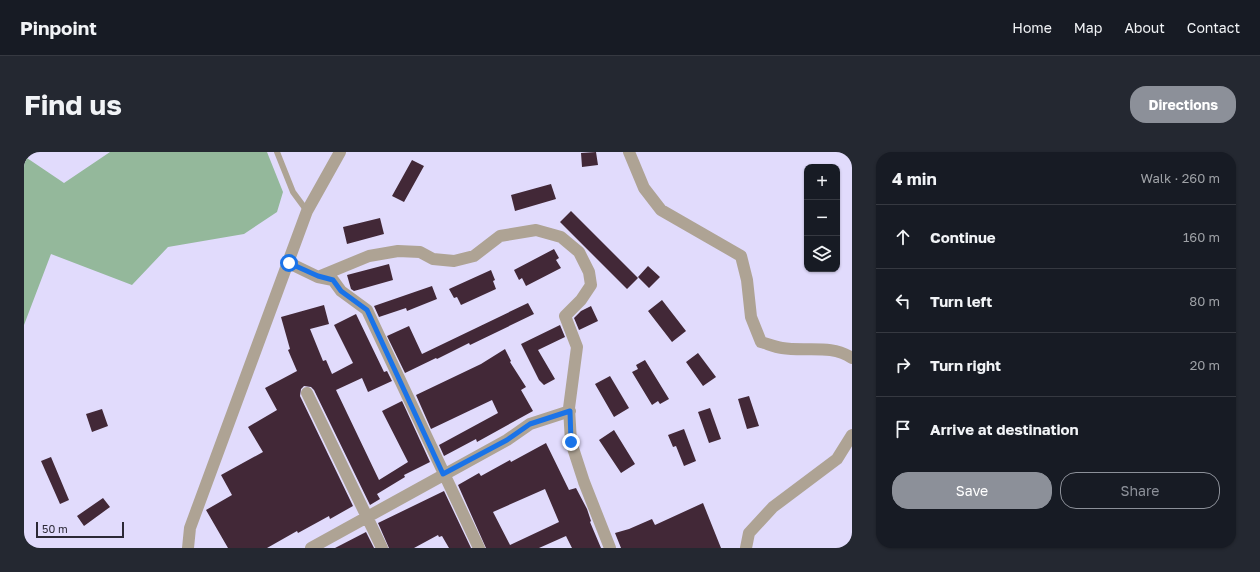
<!DOCTYPE html>
<meta charset="utf-8">
<style>
:root{--surface:#171b24;--page:#242831;--text:#f1f3f6;--muted:#9ea1a6;--line:#363941;--accent:#8c9099}
body{margin:0;font-family:"Golos Text",sans-serif;background:var(--page);color:var(--text)}
.controls{position:absolute;right:12px;top:12px;display:grid;overflow:hidden;border-radius:8px;box-shadow:0 1px 3px #0004}
.controls button{width:36px;height:36px;display:grid;place-items:center;padding:0;border:0;border-bottom:1px solid var(--line);background:var(--surface);color:var(--text);font:20px sans-serif}
.scale{position:absolute;left:12px;bottom:10px;width:88px;box-sizing:border-box;padding-left:4px;border:2px solid #2c2936;border-top:0;font-size:11px;line-height:14px;white-space:nowrap;color:#2c2936;-webkit-text-stroke:3px #e1dbfc;paint-order:stroke}
.stop{position:absolute;width:12px;height:12px;margin:-9px;border:3px solid #1a73e8;border-radius:50%;background:#fff}
.stop.end{background:#1a73e8;border-color:#fff;box-shadow:0 1px 4px #0008}
.list{margin:0;padding:0;list-style:none}
h2{display:flex;justify-content:space-between;align-items:center;height:52px;margin:0;padding:0 16px;font-size:17px}
h2 small{font-size:13px;font-weight:400;color:var(--muted)}
.list li{display:grid;grid-template-columns:26px 1fr auto;gap:12px;align-items:center;box-sizing:border-box;height:64px;padding:0 16px;border-top:1px solid var(--line)}
.list b{display:block;font-size:15px;white-space:nowrap}
.list em{font-size:13px;font-style:normal;color:var(--muted)}
.actions{display:flex;gap:8px;padding:12px 16px}
.actions a{flex:1;padding:9px 0;border:1px solid var(--accent);border-radius:16px;text-align:center;font-size:14px;color:var(--accent)}
.actions .main{background:var(--accent);color:#fff}
.icon{flex:none;width:22px;height:22px;fill:none;stroke:currentColor;stroke-width:2;stroke-linecap:round;stroke-linejoin:round}
.map{position:relative;flex:none;width:828px;height:396px;overflow:hidden;border-radius:16px}
header{display:flex;align-items:center;gap:24px;box-sizing:border-box;height:56px;padding:0 20px;background:var(--surface);border-bottom:1px solid var(--line)}
header strong{font-size:19px}
nav{display:flex;gap:22px;margin-inline-start:auto;font-size:14px}
.intro{display:flex;align-items:center;justify-content:space-between;box-sizing:border-box;height:96px;padding:0 24px}
h1{margin:0;font-size:28px}
.button{padding:10px 18px;border-radius:16px;background:var(--accent);color:#fff;font-size:14px;font-weight:700}
main{display:flex;gap:24px;padding:0 24px}
aside{flex:1;background:var(--surface);border-radius:16px;box-shadow:0 1px 3px #0004}
.map>svg:first-child{display:block}
.forest{fill:#94b89b}
.building{fill:#422837;fill-rule:evenodd}
.lines{fill:none;stroke-linecap:round;stroke-linejoin:round}
.service{stroke:#aea394;stroke-width:6}
.minor{stroke:#aea394;stroke-width:12}
.route{stroke:#1a73e8;stroke-width:5}
</style>
<header>
<strong>Pinpoint</strong>
<nav><a>Home</a><a>Map</a><a>About</a><a>Contact</a></nav>
</header>
<div class="intro"><h1>Find us</h1><a class="button">Directions</a></div>
<main>
<div class="map">
<svg width="828" height="396" viewBox="0 0 828 396">
<rect width="100%" height="100%" fill="#e1dbfc"/>
<path class="forest" d="M86 0H243L259 40 253 60 220 82 144 95 108 133 27 102 0 173V4L40 31Z"/>
<path class="building" d="M572 0 574 13 558 15 557 1Z
M388 8 400 14 380 50 368 44Z
M527 32 532 47 491 59 487 43Z
M547 59 614 126 603 137 536 70Z
M356 66 360 82 323 92 319 75Z
M530 97 535 106 532 108 537 116 502 134 498 126 495 128 490 118Z
M365 112 369 128 330 139 327 137 323 123Z
M624 114 636 125 625 136 614 125Z
M467 118 471 128 469 129 472 137 437 153 433 145 430 146 425 137Z
M408 134 413 147 383 159 382 156 355 165 350 154Z
M638 148 662 179 648 190 624 159Z
M504 151 510 162 446 193 445 191 413 207 412 206 381 221 363 184 385 174 398 202Z
M300 153 305 172 286 177 299 209 302 208 308 222 329 211 310 173 332 162 360 220 363 219 368 229 344 240 338 226 312 238 355 328 384 310 358 259 378 249 406 310 380 323 381 325 353 342 356 347 346 353 290 238 287 235 280 234 277 237 276 244 329 354 306 367 305 364 274 381 273 379 243 396H204L182 358 208 343 197 323 239 300 224 275 253 258 241 236 273 219 264 198 266 197 257 165Z
M567 154 574 169 555 178 550 166 557 159Z
M536 173 541 185 514 198 531 227 520 233 515 228 497 192Z
M481 197 487 209 486 210 502 235 497 238 509 259 453 290 452 287 420 304 415 293 474 261 468 248 407 277 392 243 457 212Z
M674 201 692 225 679 234 662 210Z
M621 208 645 247 636 252 634 249 628 253 608 220 614 217 612 213Z
M586 224 605 256 590 265 571 232Z
M725 244 735 274 723 277 714 247Z
M686 256 697 287 685 291 674 260Z
M78 257 84 274 68 280 62 262Z
M660 277 672 309 660 314 652 294 649 295 644 283Z
M590 278 611 312 597 321 575 288Z
M522 291 545 338 552 336 563 357 567 369 566 370 577 396H548L542 384 515 396H462L434 333 455 321 457 324 486 308 487 310ZM521 337 535 370 486 393 469 360Z
M27 305 45 348 36 352 17 309Z
M420 339 447 396H425L418 384 415 385 414 383 390 396H365L354 371Z
M79 346 86 355 60 374 53 364Z
M679 351 697 396H597L591 381 605 377 628 367 631 373Z
M342 380 350 396H311Z"/>
<g class="lines">
<path class="service" d="M253 0 269 40 283 59"/>
<path class="minor" d="M605 0 620 36 637 58 717 104 723 128 727 165 737 190C744 192 751 195 758 196 782 200 807 192 828 206
M265 111 294 125 309 128 317 139 343 158 455 396
M294 125 345 104 374 99 396 100 409 107 430 109 450 104 476 84 512 78 537 85 555 100 565 120 567 133 557 148 541 164 553 195 545 256 547 290 560 330 586 396
M283 241 358 396
M164 396 166 376 283 59 316 0
M287 396 483 288 506 272 546 259
M722 396 725 381 749 355 813 307 828 283"/>
</g>
<g class="lines">
<path class="route" d="M265 111 294 124 309 128 317 139 343 158 419 322 483 288 506 272 546 259 547 290"/>
</g>
</svg>
<div class="controls">
<button>+</button>
<button>−</button>
<button><svg class="icon" aria-label="layers" viewBox="0 0 24 24"><path d="M12 4l9 5-9 5-9-5zM3 14l9 5 9-5"/></svg></button>
</div>
<div class="scale">50 m</div>
<div class="stop" style="left:265px;top:111px"></div>
<div class="stop end" style="left:547px;top:290px"></div>
</div>
<aside>
<h2>4 min<small>Walk · 260 m</small></h2>
<ul class="list">
<li><svg class="icon" aria-label="ahead" viewBox="0 0 24 24"><path d="M12 20V5M6 11l6-6 6 6"/></svg><div><b>Continue</b></div><em>160 m</em></li>
<li><svg class="icon" aria-label="left" viewBox="0 0 24 24"><path d="M17 20v-9H6M10 6l-5 5 5 5"/></svg><div><b>Turn left</b></div><em>80 m</em></li>
<li><svg class="icon" aria-label="right" viewBox="0 0 24 24"><path d="M7 20v-9h11M14 6l5 5-5 5"/></svg><div><b>Turn right</b></div><em>20 m</em></li>
<li><svg class="icon" aria-label="arrive" viewBox="0 0 24 24"><path d="M6 21V4h12l-3 4 3 4H6"/></svg><div><b>Arrive at destination</b></div></li>
</ul>
<div class="actions"><a class="main">Save</a><a>Share</a></div>
</aside>
</main>
